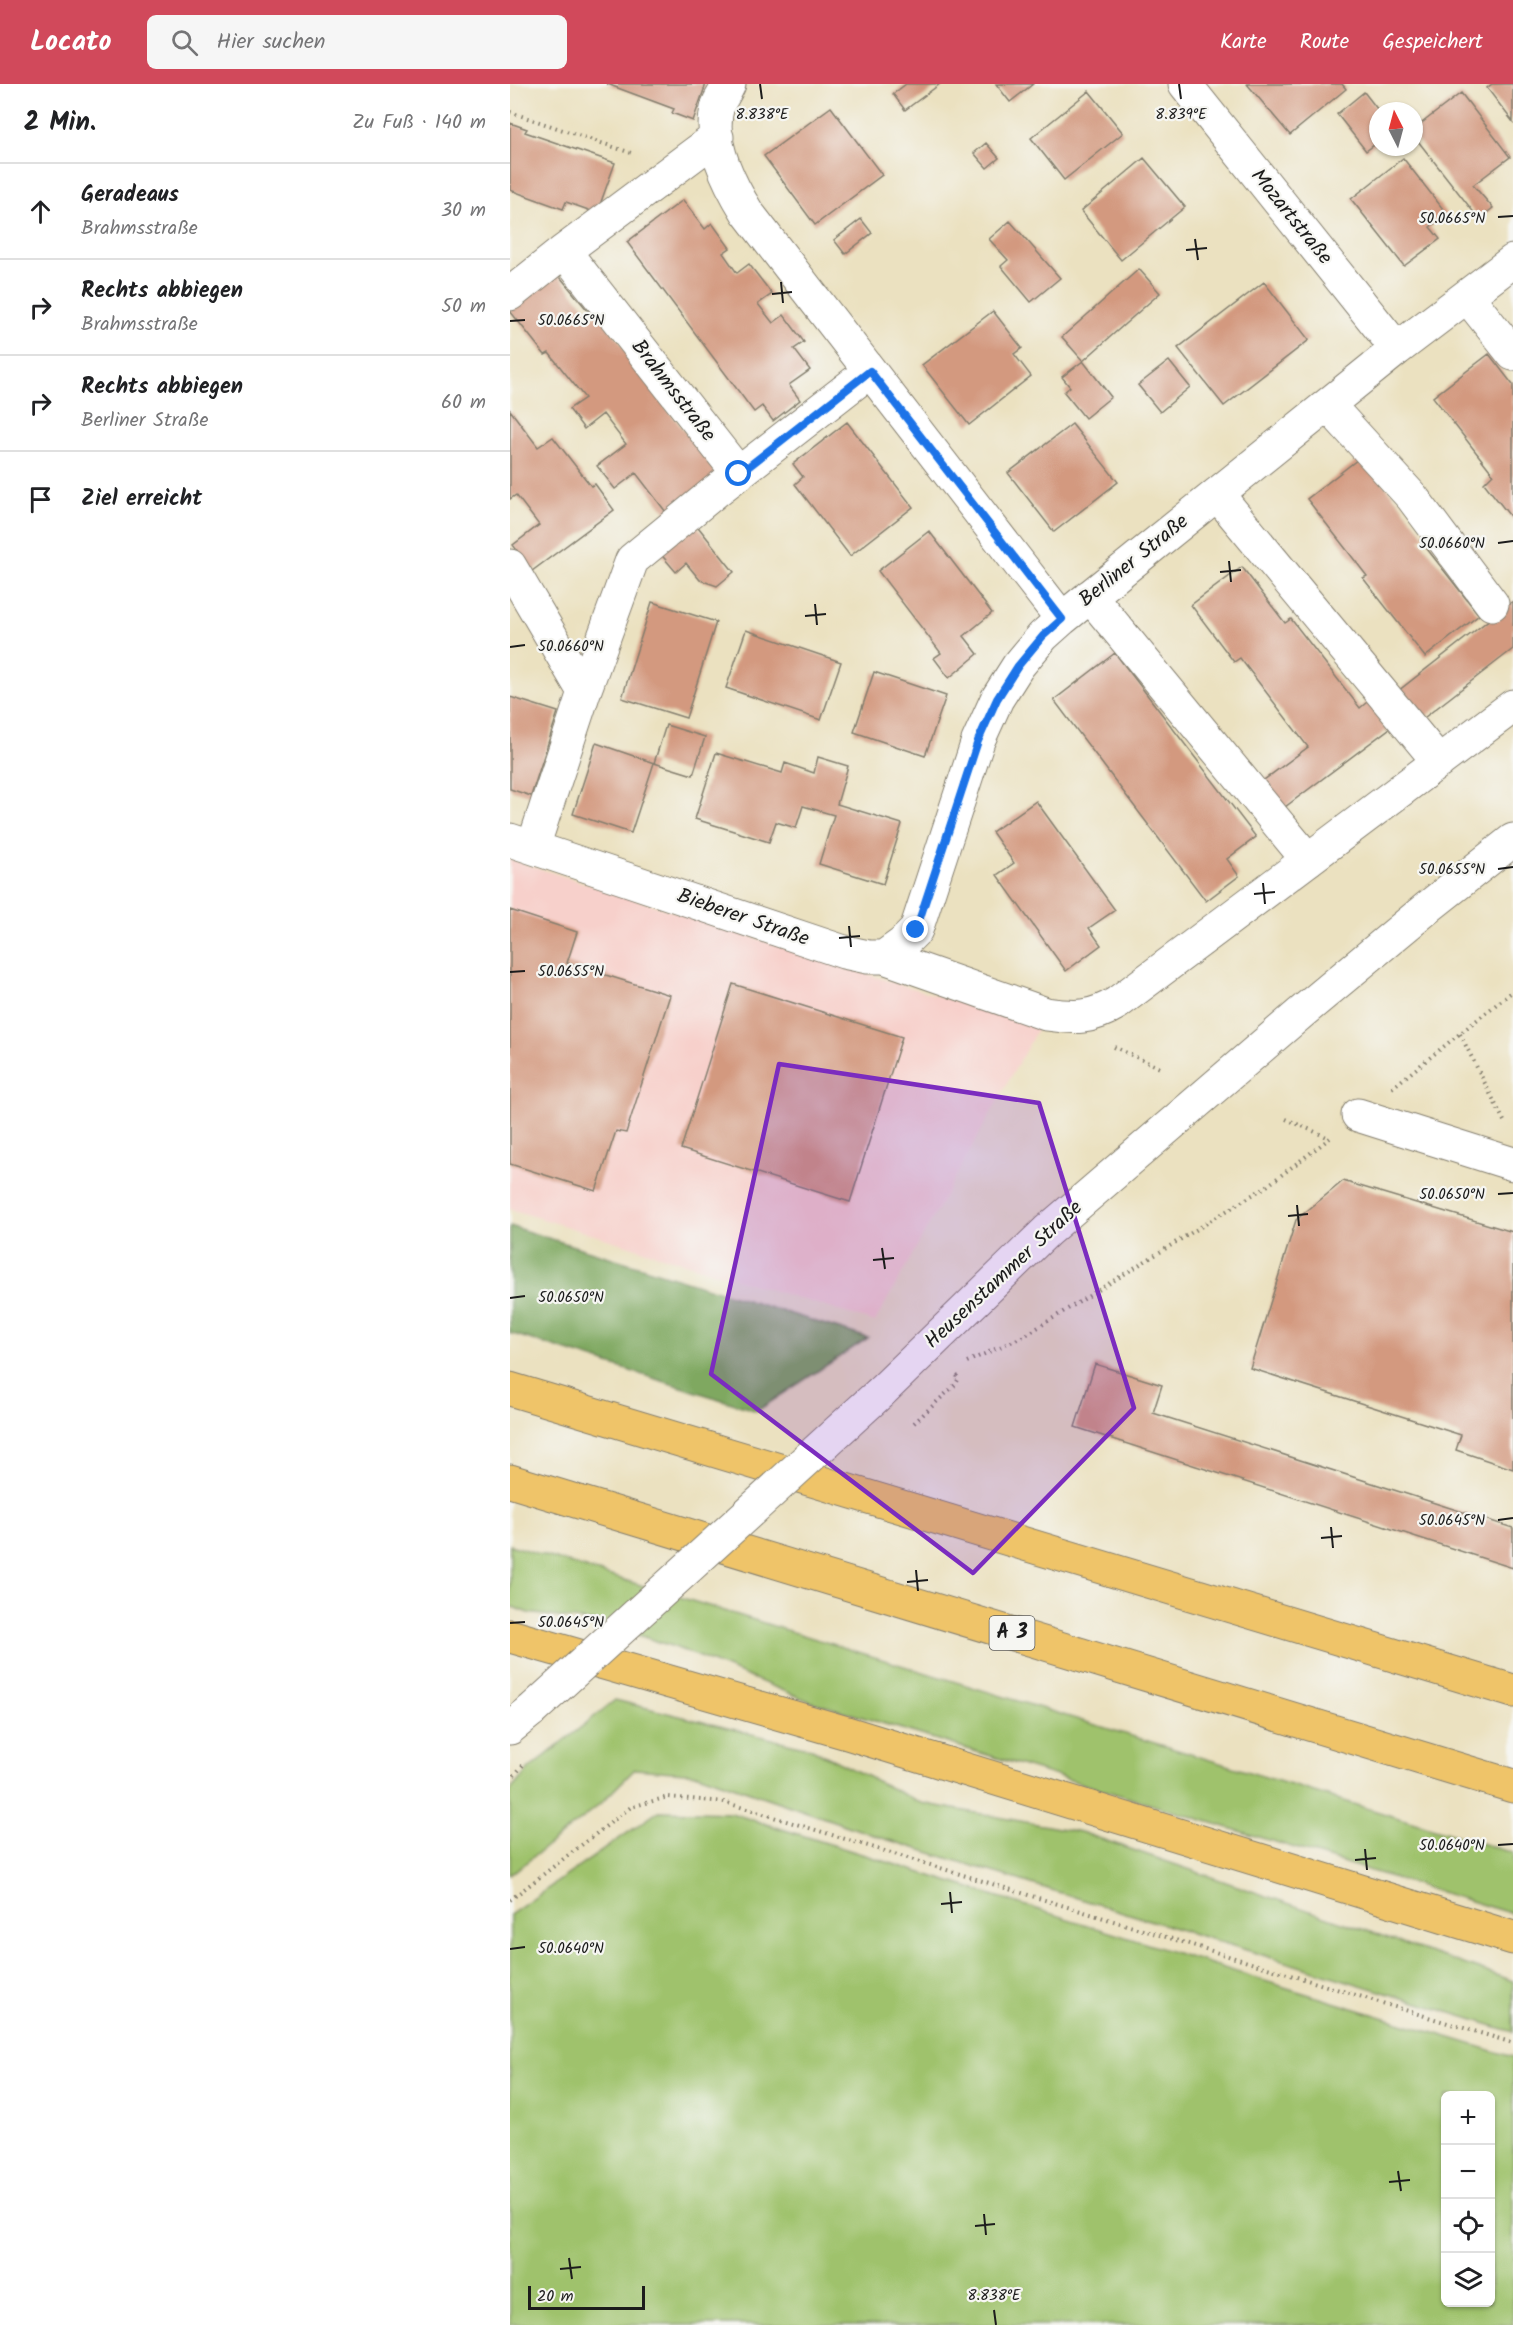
<!DOCTYPE html>
<html lang="de">
<meta charset="utf-8">
<style>
:root{--surface:#fff;--page:#f6f6f6;--text:#202124;--muted:#757577;--line:#e0e0e0;--accent:#d1495b}
body{margin:0;font-family:Kalam,sans-serif;background:var(--page);color:var(--text)}
.controls{position:absolute;right:18px;bottom:18px;display:grid;overflow:hidden;border-radius:9px;box-shadow:0 2px 4px #0004}
.controls button{width:54px;height:54px;display:grid;place-items:center;padding:0;border:0;border-bottom:2px solid var(--line);background:var(--surface);color:var(--text);font:30px sans-serif}
.compass{position:absolute;left:859px;top:18px;width:54px;height:54px;border-radius:50%;background:var(--surface);box-shadow:0 2px 4px #0004;rotate:354deg}
.scale{position:absolute;left:18px;bottom:15px;width:117px;box-sizing:border-box;padding-left:6px;border:3px solid #1c1c1c;border-top:0;font-size:16px;line-height:21px;white-space:nowrap;color:#1c1c1c;-webkit-text-stroke:4px #f6f6f2;paint-order:stroke}
.stop{position:absolute;width:18px;height:18px;margin:-14px;border:4px solid #1a73e8;border-radius:50%;background:#fff}
.stop.end{background:#1a73e8;border-color:#fff;box-shadow:0 2px 6px #0008}
.list{margin:0;padding:0;list-style:none}
h2{display:flex;justify-content:space-between;align-items:center;height:78px;margin:0;padding:0 24px;font-size:26px}
h2 small{font-size:20px;font-weight:400;color:var(--muted)}
.list li{display:grid;grid-template-columns:39px 1fr auto;gap:18px;align-items:center;box-sizing:border-box;height:96px;padding:0 24px;border-top:2px solid var(--line)}
.list b{display:block;font-size:22px;white-space:nowrap}
.list p{margin:0;font-size:20px;white-space:nowrap;color:var(--muted)}
.list em{font-size:20px;font-style:normal;color:var(--muted)}
.icon{flex:none;width:33px;height:33px;fill:none;stroke:currentColor;stroke-width:2;stroke-linecap:round;stroke-linejoin:round}
.map{position:relative;flex:none;width:1003px;height:2241px;overflow:hidden}
header{display:flex;align-items:center;gap:36px;box-sizing:border-box;height:84px;padding:0 30px;background:var(--accent);color:#fff}
header strong{font-size:28px}
nav{display:flex;gap:33px;margin-inline-start:auto;font-size:21px}
.search{width:420px;height:54px;background:var(--page);display:flex;align-items:center;gap:15px;box-sizing:border-box;padding:0 21px;border-radius:9px;color:var(--muted);font-size:22px}
main{display:flex}
aside{flex:1;background:var(--surface)}
.map>svg:first-child{display:block}
.built{fill:#f7d0cb}
.green{fill:#9fc26c;stroke:#5e6f44;stroke-width:1.5;fill-rule:evenodd}
.forest{fill:#7fa860;stroke:#4e623e;stroke-width:1.5}
.building{fill:#d3997f}
.lines{fill:none;stroke-linecap:round;stroke-linejoin:round}
.minor-casing{stroke:#847e6e;stroke-width:35}
.major-casing{stroke:#847e6e;stroke-width:35}
.highway-casing{stroke:#847e6e;stroke-width:35}
.path{stroke:#847e6e;stroke-width:4;stroke-dasharray:1.5 4.5;stroke-linecap:butt}
.minor{stroke:#fff;stroke-width:33}
.major{stroke:#efc469;stroke-width:33}
.highway{stroke:#efc469;stroke-width:33}
.minor-bridge-casing{stroke:#847e6e;stroke-width:35;stroke-linecap:butt}
.minor-bridge{stroke:#fff;stroke-width:33}
.route{stroke:#1a73e8;stroke-width:8}
.marked{fill:#7b2cbf;fill-opacity:0.2;stroke:#7b2cbf;stroke-width:4.5;stroke-linejoin:round}
.ticks{fill:none;stroke:#1c1c1c;stroke-width:2}
.labels{text-anchor:middle;dominant-baseline:central;stroke-width:4.5;stroke-linejoin:round;paint-order:stroke}
.shield{fill:#f6f6f2;stroke:#5d5d5c;stroke-width:1.5}
.shield-label{font-size:20px;font-weight:bold;fill:#1c1c1c}
.street-label{font-size:21px;fill:#1c1c1c;stroke:#f6f6f2}
.ticks-label{font-size:15px;text-anchor:middle;fill:#1c1c1c;stroke:#f6f6f2;stroke-width:4.5;stroke-linejoin:round;paint-order:stroke}
</style>
<header>
<strong>Locato</strong>
<div class="search"><svg class="icon" aria-label="search" viewBox="0 0 24 24"><circle cx="10" cy="10" r="6"/><path d="M15 15l6 6"/></svg>Hier suchen</div>
<nav><a>Karte</a><a>Route</a><a>Gespeichert</a></nav>
</header>
<main>
<aside>
<h2>2 Min.<small>Zu Fuß · 140 m</small></h2>
<ul class="list">
<li><svg class="icon" aria-label="ahead" viewBox="0 0 24 24"><path d="M12 20V5M6 11l6-6 6 6"/></svg><div><b>Geradeaus</b><p>Brahmsstraße</p></div><em>30 m</em></li>
<li><svg class="icon" aria-label="right" viewBox="0 0 24 24"><path d="M7 20v-9h11M14 6l5 5-5 5"/></svg><div><b>Rechts abbiegen</b><p>Brahmsstraße</p></div><em>50 m</em></li>
<li><svg class="icon" aria-label="right" viewBox="0 0 24 24"><path d="M7 20v-9h11M14 6l5 5-5 5"/></svg><div><b>Rechts abbiegen</b><p>Berliner Straße</p></div><em>60 m</em></li>
<li><svg class="icon" aria-label="arrive" viewBox="0 0 24 24"><path d="M6 21V4h12l-3 4 3 4H6"/></svg><div><b>Ziel erreicht</b></div></li>
</ul>
</aside>
<div class="map">
<svg width="1003" height="2241" viewBox="0 0 1003 2241">
<rect width="100%" height="100%" fill="#f6f6f2"/>
<filter id="ink" filterUnits="userSpaceOnUse"><feTurbulence type="fractalNoise" baseFrequency=".0167" numOctaves="2"/><feDisplacementMap in="SourceGraphic" scale="12" xChannelSelector="R" yChannelSelector="G"/><feConvolveMatrix kernelMatrix="1 2 1 2 8 2 1 2 1" color-interpolation-filters="sRGB"/></filter>
<filter id="wash" filterUnits="userSpaceOnUse"><feTurbulence type="fractalNoise" baseFrequency=".008" numOctaves="4" result="noise"/><feDisplacementMap in="SourceGraphic" scale="24" xChannelSelector="R" yChannelSelector="G"/><feGaussianBlur stdDeviation="1.35" result="paint"/><feColorMatrix in="noise" values="0 0 0 0 0 0 0 0 0 0 0 0 0 0 0 0 0 1.4 0 .05"/><feComposite in="paint" operator="in"/></filter>
<g filter="url(#wash)">
<rect width="100%" height="100%" fill="#ebe1c0"/>
<path class="built" d="M0 775 382 898 529 942 365 1238 0 1125Z"/>
<path class="green" d="M0 1461 1003 1769V1830L299 1617 167 1564 92 1539 18 1529 0 1522Z
M105 1616 302 1665 411 1719 571 1748 1003 1897V1948L372 1754 188 1690 125 1685 87 1723 0 1791V1707L19 1685Z
M149 1727 221 1729 787 1907 1003 1973V2241H0V1831ZM936 2012H980V2218H936Z"/>
<path class="forest" d="M0 1142 358 1254 247 1327 0 1249Z"/>
<g id="blocks">
<path class="building" d="M97 0H196L183 37 162 29 164 25Z
M396 0H430L395 26 383 10Z
M486 0H523L500 18Z
M737 0H832L836 5 780 51Z
M982 0H1003V38L977 4Z
M579 7 613 49 554 96 521 54Z
M854 8 868 26V58L856 67 827 30Z
M951 9 1000 73 963 101 983 124 969 135 904 52V45Z
M321 23 372 91 305 141 254 72Z
M0 39 17 45 15 48 105 79 87 129 56 118 53 125 0 106Z
M476 59 489 74 477 84 464 69Z
M634 74 675 123 611 176 571 127Z
M893 74 937 130 920 143 930 155 894 182 841 115Z
M173 116 195 145 202 139 220 164 213 169 227 189 239 180 262 210 248 220 263 239 274 231 294 258 284 265 300 286 279 301 290 316 263 337 252 322 244 328 117 158Z
M351 135 362 149 335 170 324 156Z
M500 137 550 194 521 218 491 182 498 176 479 155Z
M629 185 650 209 573 277 552 253Z
M46 188 83 233 89 228 159 327 210 392 159 432 126 389 105 405 87 382 116 360 93 330 74 345 59 325 75 314 39 269 35 271 0 227V225Z
M754 198 799 256 714 322 668 264Z
M483 227 512 264 504 270 521 292 459 341 412 281Z
M979 270 1003 301V436L974 399 983 390 923 313Z
M573 277 601 313 575 334 554 308 560 303 552 293Z
M659 277 680 303 650 328 628 301Z
M0 326 28 363 43 353 81 402 85 400 104 426 22 487 3 461 29 441 6 411 0 415Z
M337 338 403 423 340 472 285 400 293 393 283 380Z
M562 340 608 398 544 448 498 389Z
M852 372 915 452 910 456 969 531 915 573 853 494 857 492 797 415Z
M185 439 224 488 207 502 190 496 176 479 166 488 149 468Z
M419 447 482 529 454 552 468 570 439 594 424 574 431 569 368 487Z
M732 483 775 539 781 535 850 624 863 613 884 641 767 729 746 702 798 663 730 574 724 578 681 521Z
M1003 517V565L906 640 883 611Z
M142 518 206 538 176 634 112 614Z
M236 546 331 578 311 636 216 604Z
M605 569 746 753 717 775 729 792 696 817 544 616Z
M364 588 436 612 415 672 344 648Z
M0 613 48 628 21 712 0 705Z
M156 641 195 653 183 691 144 679Z
M86 659 144 679 121 749 63 730Z
M206 669 272 689 275 679 304 689 308 673 338 682 327 720 392 740 373 800 309 780 324 731 293 722 286 744 266 738 259 758 185 735Z
M526 717 605 826 579 844 591 861 556 887 487 791 504 779 482 748Z
M0 826 67 848 57 879 160 911 116 1049 106 1047 86 1107 0 1080Z
M223 900 392 953 340 1118 171 1065Z
M833 1097 1003 1148V1385L946 1366 951 1351 740 1284 786 1136Z
M585 1280 652 1301 643 1329 1003 1444V1484L565 1343Z"/>
</g>
</g>
<g filter="url(#ink)">
<use href="#blocks" fill-opacity="0" stroke="#847e6e" stroke-width="1.5"/>
<g class="lines">
<g class="minor-casing">
<path id="minor" d="M219 0C216 7 211 14 208 21 197 57 219 99 237 128L552 535
M675 0 887 265
M54 167 229 390
M0 210 54 167 207 53
M957 212 1003 270
M818 321 902 413 982 520
M707 410 929 678
M0 482 74 608
M580 512 798 776
M0 756 334 868 358 873H374L536 930C565 934 581 935 607 919L1003 622
M23 763 74 608 122 476 206 407 360 287
M374 873 392 860 406 846 468 657 487 615 508 582 533 552 552 535 887 265 1003 177
M848 1031 1003 1080
M371 1308 537 1147 792 928 917 824 1003 756
M0 1644 22 1626"/>
</g>
<g class="major-casing">
<path id="major" d="M0 1552 337 1649 1003 1854"/>
</g>
<g class="highway-casing">
<path id="highway" d="M0 1305 1003 1607
M0 1397 1003 1702"/>
</g>
<path class="path" d="M0 28 124 70
M950 950 994 1037
M604 963 650 984
M882 1004 1003 907
M776 1035 819 1054
M457 1278 514 1252 757 1102 820 1054
M404 1339 445 1301 449 1294 444 1289
M0 1696 15 1679
M0 1816 121 1723 158 1713 214 1718 1003 1959"/>
<use href="#minor" class="minor"/>
<use href="#major" class="major"/>
<use href="#highway" class="highway"/>
<g class="minor-bridge-casing">
<path id="minor-bridge" d="M22 1626 371 1308"/>
</g>
<use href="#minor-bridge" class="minor-bridge"/>
</g>
</g>
<g class="lines" filter="url(#ink)">
<path class="route" d="M229 390 360 287 552 535 533 552 508 582 487 615 468 657 406 846"/>
</g>
<path class="marked" d="M269 980 529 1019 624 1324 463 1489 201 1290Z"/>
<path class="ticks" d="M250 0 252 15M669 0 671 15M988 133 1003 132M685 155 688 176M676 166 697 164M271 198 273 219M262 210 282 208M0 237 15 236M988 459 1003 457M719 477 721 498M710 488 731 486M305 520 307 541M295 532 316 530M0 563 15 561M988 785 1003 783M753 799 755 820M744 810 765 808M339 842 341 863M329 854 350 852M0 888 15 887M988 1110 1003 1109M787 1121 789 1142M778 1132 798 1130M372 1164 375 1185M363 1176 384 1174M0 1214 15 1212M988 1436 1003 1434M821 1443 823 1464M811 1454 832 1452M406 1486 408 1507M397 1498 418 1496M0 1539 15 1538M988 1761 1003 1760M855 1765 857 1786M845 1776 866 1774M440 1808 442 1829M431 1820 452 1818M0 1865 15 1863M888 2087 891 2107M879 2098 900 2096M474 2130 476 2151M465 2142 485 2140M59 2174 62 2195M50 2185 71 2183M484 2226 486 2241"/>
<g class="labels">
<rect class="shield" x="479.5" y="1532" width="45" height="34" rx="4.5"/>
<g class="shield-label">
<text x="502" y="1549">A 3</text>
</g>
<g class="street-label">
<text transform="translate(781 133) rotate(51)">Mozartstraße</text>
<text transform="translate(163 307) rotate(52)">Brahmsstraße</text>
<text transform="translate(624 477) rotate(-39)">Berliner Straße</text>
<text transform="translate(233 834) rotate(19)">Bieberer Straße</text>
<text transform="translate(494 1191) rotate(-43)">Heusenstammer Straße</text>
</g>
</g>
<g class="ticks-label">
<text x="252" y="35">8.838°E</text>
<text x="671" y="35">8.839°E</text>
<text x="942" y="139">50.0665°N</text>
<text x="61" y="241">50.0665°N</text>
<text x="942" y="464">50.0660°N</text>
<text x="61" y="567">50.0660°N</text>
<text x="942" y="790">50.0655°N</text>
<text x="61" y="892">50.0655°N</text>
<text x="942" y="1115">50.0650°N</text>
<text x="61" y="1218">50.0650°N</text>
<text x="942" y="1441">50.0645°N</text>
<text x="61" y="1543">50.0645°N</text>
<text x="942" y="1766">50.0640°N</text>
<text x="61" y="1869">50.0640°N</text>
<text x="484" y="2216">8.838°E</text>
</g>
</svg>
<div class="controls">
<button>+</button>
<button>−</button>
<button><svg class="icon" aria-label="locate" viewBox="0 0 24 24"><circle cx="12" cy="12" r="6"/><path d="M12 2v4M12 18v4M2 12h4M18 12h4"/></svg></button>
<button><svg class="icon" aria-label="layers" viewBox="0 0 24 24"><path d="M12 4l9 5-9 5-9-5zM3 14l9 5 9-5"/></svg></button>
</div>
<svg class="compass" viewBox="-18 -18 36 36"><path d="M0-13l5 13h-10z" fill="#e53935"/><path d="M0 13l5-13h-10z" fill="#757577"/></svg>
<div class="scale">20 m</div>
<div class="stop" style="left:229px;top:390px"></div>
<div class="stop end" style="left:406px;top:846px"></div>
</div>
</main>
